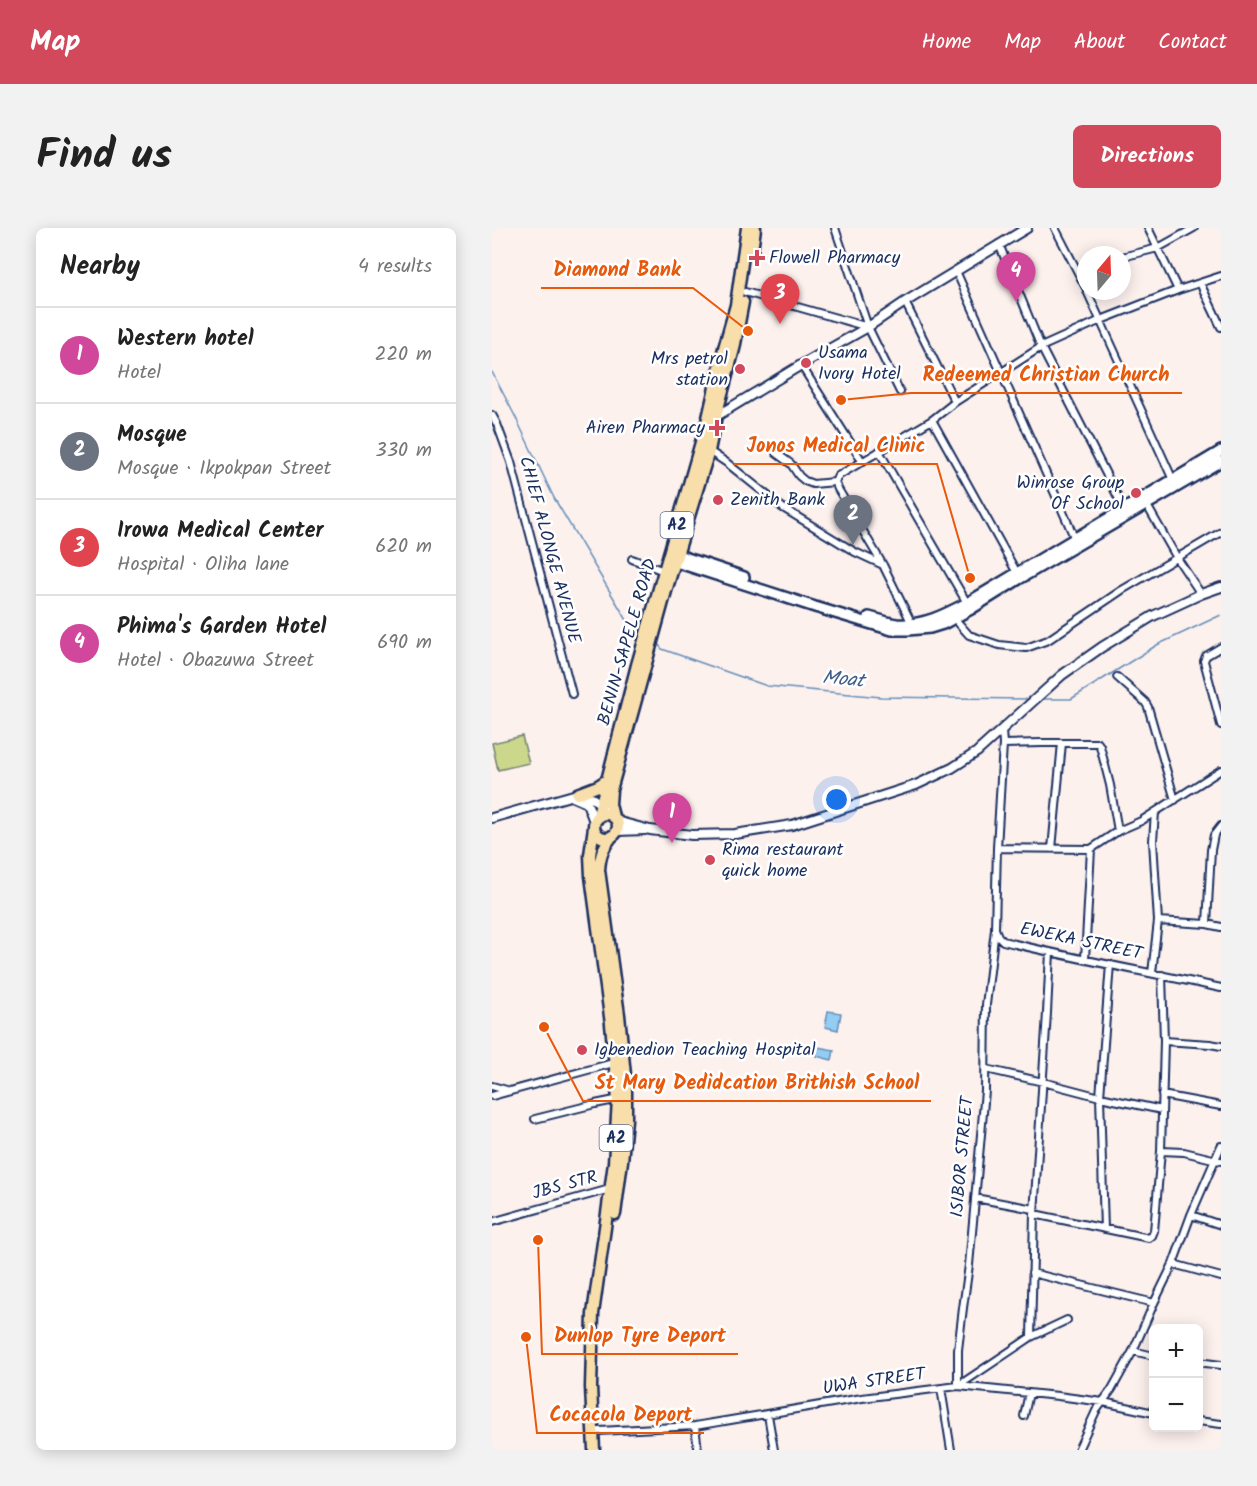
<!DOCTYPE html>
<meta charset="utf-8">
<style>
:root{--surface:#fff;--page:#f2f2f2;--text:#222;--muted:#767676;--line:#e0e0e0;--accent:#d1495b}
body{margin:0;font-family:Kalam,sans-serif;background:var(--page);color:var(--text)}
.controls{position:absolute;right:18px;bottom:18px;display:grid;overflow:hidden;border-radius:9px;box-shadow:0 3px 15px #0003}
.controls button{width:54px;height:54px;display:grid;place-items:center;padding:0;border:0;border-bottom:2px solid var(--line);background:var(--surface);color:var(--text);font:30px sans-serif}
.compass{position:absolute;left:585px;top:18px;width:54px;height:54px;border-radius:50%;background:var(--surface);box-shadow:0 3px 15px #0003;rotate:19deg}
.you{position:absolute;left:345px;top:572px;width:21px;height:21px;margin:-15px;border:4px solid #fff;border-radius:50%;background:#1a73e8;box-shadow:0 0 0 9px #1a73e833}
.badge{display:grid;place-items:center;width:39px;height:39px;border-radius:50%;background:var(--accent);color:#fff;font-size:20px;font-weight:700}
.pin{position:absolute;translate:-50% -50px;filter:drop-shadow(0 2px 3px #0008)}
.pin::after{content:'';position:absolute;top:32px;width:21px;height:18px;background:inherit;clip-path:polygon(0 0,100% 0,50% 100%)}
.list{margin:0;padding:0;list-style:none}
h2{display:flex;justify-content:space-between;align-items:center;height:78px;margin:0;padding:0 24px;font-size:26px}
h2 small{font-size:20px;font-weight:400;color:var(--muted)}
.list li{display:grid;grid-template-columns:39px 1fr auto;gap:18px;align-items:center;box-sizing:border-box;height:96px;padding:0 24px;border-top:2px solid var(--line)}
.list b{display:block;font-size:22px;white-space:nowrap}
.list p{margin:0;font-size:20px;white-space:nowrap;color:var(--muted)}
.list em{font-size:20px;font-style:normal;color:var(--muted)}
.map{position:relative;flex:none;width:729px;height:1222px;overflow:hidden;border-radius:9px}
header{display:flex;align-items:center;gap:36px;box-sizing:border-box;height:84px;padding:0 30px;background:var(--accent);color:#fff}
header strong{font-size:28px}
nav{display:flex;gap:33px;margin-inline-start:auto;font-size:21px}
.intro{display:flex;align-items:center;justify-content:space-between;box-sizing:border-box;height:144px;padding:0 36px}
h1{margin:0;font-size:42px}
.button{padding:15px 27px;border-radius:9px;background:var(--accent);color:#fff;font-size:21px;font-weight:700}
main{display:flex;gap:36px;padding:0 36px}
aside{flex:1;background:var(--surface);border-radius:9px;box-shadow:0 3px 15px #0003}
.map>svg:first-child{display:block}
.green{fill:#cbd78a;stroke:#738374;stroke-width:1.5}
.water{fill:#94cdf4;stroke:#648eb8;stroke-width:1.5}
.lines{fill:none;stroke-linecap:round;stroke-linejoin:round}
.stream{stroke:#648eb8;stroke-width:1.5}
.minor-casing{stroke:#1b2f5e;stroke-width:10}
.tertiary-casing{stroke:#1b2f5e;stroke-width:12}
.secondary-casing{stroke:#1b2f5e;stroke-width:14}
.trunk-casing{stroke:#1b2f5e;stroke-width:15}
.minor{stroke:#fff;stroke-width:6}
.tertiary{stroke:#fff;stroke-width:8}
.secondary{stroke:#fff;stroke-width:9}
.trunk{stroke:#f8deab;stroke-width:10}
.poi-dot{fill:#d1495b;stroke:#fff;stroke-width:2}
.labels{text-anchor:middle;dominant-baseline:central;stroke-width:5;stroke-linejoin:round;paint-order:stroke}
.shield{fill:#fff;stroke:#5f6d8e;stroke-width:1.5}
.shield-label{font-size:16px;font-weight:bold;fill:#1b2f5e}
.poi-label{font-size:18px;fill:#1b2f5e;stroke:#fff;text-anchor:start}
.street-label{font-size:18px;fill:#1b2f5e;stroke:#fff}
.water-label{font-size:20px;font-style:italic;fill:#3f5e8b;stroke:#fff}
.leader{fill:none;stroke:#e8590c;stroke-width:2}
.callout-dot{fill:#e8590c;stroke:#fff;stroke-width:2}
.callout-label{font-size:20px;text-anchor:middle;font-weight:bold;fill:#e8590c;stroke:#fff;stroke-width:5;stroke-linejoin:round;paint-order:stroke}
</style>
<header>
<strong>Map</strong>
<nav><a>Home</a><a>Map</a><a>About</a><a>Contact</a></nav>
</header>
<div class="intro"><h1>Find us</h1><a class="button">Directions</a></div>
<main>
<aside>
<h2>Nearby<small>4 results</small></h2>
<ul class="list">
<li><span class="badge" style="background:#d1479c">1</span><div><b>Western hotel</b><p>Hotel</p></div><em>220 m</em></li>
<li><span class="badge" style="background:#6b7280">2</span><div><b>Mosque</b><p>Mosque · Ikpokpan Street</p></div><em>330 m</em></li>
<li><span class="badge" style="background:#e0444e">3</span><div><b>Irowa Medical Center</b><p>Hospital · Oliha lane</p></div><em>620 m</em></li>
<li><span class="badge" style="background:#d1479c">4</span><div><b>Phima's Garden Hotel</b><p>Hotel · Obazuwa Street</p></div><em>690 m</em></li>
</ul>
</aside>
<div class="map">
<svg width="729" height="1222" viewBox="0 0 729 1222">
<rect width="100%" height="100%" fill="#fdf1ee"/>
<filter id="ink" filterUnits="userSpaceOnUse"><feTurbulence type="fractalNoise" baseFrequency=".0167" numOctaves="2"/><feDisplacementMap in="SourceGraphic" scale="12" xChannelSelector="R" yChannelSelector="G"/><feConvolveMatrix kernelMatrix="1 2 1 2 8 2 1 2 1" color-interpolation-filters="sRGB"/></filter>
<g filter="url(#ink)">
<path class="green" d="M30 508 37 535 6 542 0 515Z"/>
<path class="water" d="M336 783 349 785 346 802 333 799Z
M326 819 342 822 340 832 324 828Z"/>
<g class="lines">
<path class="stream" d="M0 144 23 188 62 270 142 404
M166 416 170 421 275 458 389 469 539 471
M549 471H579L665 417 729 387"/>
<g class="minor-casing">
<path id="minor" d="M343 0 376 99 408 164
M563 0 594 60
M656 0 686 62
M507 16 549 119 632 281
M630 29 666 20 702 0
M464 43 583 311
M708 55 729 99
M595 63 681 252
M253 64 376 99
M413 74 463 174
M309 137 370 233
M0 187 5 196 19 234 80 466
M440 192 525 345
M217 223 235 235 291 280 363 324 391 337
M387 223 475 375
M284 225 299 236 307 248 313 253 321 256 343 254
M653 274 685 330 709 366
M140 331 172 343
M462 390 477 407 507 417 534 420 556 412 630 362 729 304
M420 396 391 337 346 261 343 254 346 248 440 192 463 174 549 119 609 92 686 62 729 48
M729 419 714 428 712 433 729 497
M625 449 653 474 656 479 683 572
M510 503 511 516 505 620 503 701 506 708 511 713C583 731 656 744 729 760
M511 516 550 515H606L608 518 618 557 626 603
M505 620 599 621 626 603 649 593 729 542
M560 621 570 515
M666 693 715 696 729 699
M715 696 719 622 722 607 729 598
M593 731 599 621
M660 745 666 693 661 613 663 584
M672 813 718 816 729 818
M494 841 551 854 608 869 670 882
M0 858 18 863
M670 867 729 878
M0 868 125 834
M43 891 103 876 128 871
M669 923 692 924 729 933
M483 970 542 981
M542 986 657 1010 660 1008 662 1003 669 923 672 813 670 747
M699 987 729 997
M0 994 118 961
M612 1001 608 869 618 736
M681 1036 729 1049
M540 1045 662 1075
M539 1109 542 986 555 785 558 724
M641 1123 662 1128
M706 1134 729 1137
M466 1158V1122L471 1080 477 1037 493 863 494 777 503 701
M466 1158 539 1109 575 1092
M449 1160 459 1222
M276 1187 282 1222
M532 1188 537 1165
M706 1193 729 1196
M203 1198 206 1222
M107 1203 203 1198 370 1170 466 1158 566 1168 611 1174 662 1185
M586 1222 604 1183 620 1161 641 1123 662 1075 681 1036 699 987 729 918"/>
</g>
<g class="tertiary-casing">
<path id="tertiary" d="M223 189 309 137 376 99 413 74 535 0
M81 569 95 575 103 596
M0 590 85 566 100 570 112 578
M124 593 158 602 200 607 243 606 300 597 424 557 460 540 485 524 570 447 610 419 661 388 709 366 729 359
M125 603 153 602"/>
</g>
<g class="secondary-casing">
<path id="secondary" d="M186 327 252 349
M184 334 323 379 400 402H416L438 400 451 396 479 381 527 351 729 233
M377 389C386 391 396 395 405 396 431 398 452 387 475 375L729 223"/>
</g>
<g class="trunk-casing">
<path id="trunk" d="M260 23 263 0
M85 566 106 558 115 552
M102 598a12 12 0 1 1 24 0a12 12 0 1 1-24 0Z
M121 589 118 576 119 562 174 363 217 223 224 188 242 121 251 74
M105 591 145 437 216 190 232 120 244 77 255 0
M120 608C111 619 108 628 107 642L127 787 134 857V892L130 933 123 986
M102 1222 99 1159 101 1086 122 935 126 872 119 796 99 648 98 627 102 599"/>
</g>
<use href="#minor" class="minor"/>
<use href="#tertiary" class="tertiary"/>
<use href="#secondary" class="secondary"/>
<use href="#trunk" class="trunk"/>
</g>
</g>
<g class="poi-dot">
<path d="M262 21h6v6h6v6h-6v6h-6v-6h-6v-6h6z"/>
<circle cx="314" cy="135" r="6"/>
<circle cx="248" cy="141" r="6"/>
<path d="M222 191h6v6h6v6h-6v6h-6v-6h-6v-6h6z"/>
<circle cx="644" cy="265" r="6"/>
<circle cx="226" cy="272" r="6"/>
<circle cx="218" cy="632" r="6"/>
<circle cx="90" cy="822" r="6"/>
</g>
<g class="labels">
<g class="shield">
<rect x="168.5" y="284" width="33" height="26" rx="4.5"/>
<rect x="107.5" y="897" width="33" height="26" rx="4.5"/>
</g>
<g class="shield-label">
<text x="185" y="297">A2</text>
<text x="124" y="910">A2</text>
</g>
<g class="poi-label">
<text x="277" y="30">Flowell Pharmacy</text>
<text x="326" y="125">Usama<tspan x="326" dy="21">Ivory Hotel</tspan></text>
<text x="236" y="131" text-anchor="end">Mrs petrol<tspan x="236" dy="21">station</tspan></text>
<text x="213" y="200" text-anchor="end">Airen Pharmacy</text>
<text x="632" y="255" text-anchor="end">Winrose Group<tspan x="632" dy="21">Of School</tspan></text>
<text x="238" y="272">Zenith Bank</text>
<text x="230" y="622">Rima restaurant<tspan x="230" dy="21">quick home</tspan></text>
<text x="102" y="822">Igbenedion Teaching Hospital</text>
</g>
<g class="street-label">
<text transform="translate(57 322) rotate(75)">CHIEF ALONGE AVENUE</text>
<text transform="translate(136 414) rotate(-74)">BENIN-SAPELE ROAD</text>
<text transform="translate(589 714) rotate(12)">EWEKA STREET</text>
<text transform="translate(471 929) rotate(-85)">ISIBOR STREET</text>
<text transform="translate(73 958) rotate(-15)">JBS STR</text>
<text transform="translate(382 1154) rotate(-8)">UWA STREET</text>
</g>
<g class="water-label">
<text transform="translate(351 452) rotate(5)">Moat</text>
</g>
</g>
<path class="leader" d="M256 103L201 60H49M349 172L419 165H690M478 350L445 236H242M52 799L91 873H439M46 1012L50 1126H246M34 1109L45 1205H212"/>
<g class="callout-dot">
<circle cx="256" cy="103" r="6"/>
<circle cx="349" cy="172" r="6"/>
<circle cx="478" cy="350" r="6"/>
<circle cx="52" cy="799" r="6"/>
<circle cx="46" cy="1012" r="6"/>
<circle cx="34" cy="1109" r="6"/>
</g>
<g class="callout-label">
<text x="125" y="48">Diamond Bank</text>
<text x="554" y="153">Redeemed Christian Church</text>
<text x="344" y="224">Jonos Medical Clinic</text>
<text x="265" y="861">St Mary Dedidcation Brithish School</text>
<text x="148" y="1114">Dunlop Tyre Deport</text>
<text x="129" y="1193">Cocacola Deport</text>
</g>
</svg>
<div class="controls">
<button>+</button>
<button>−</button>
</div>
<svg class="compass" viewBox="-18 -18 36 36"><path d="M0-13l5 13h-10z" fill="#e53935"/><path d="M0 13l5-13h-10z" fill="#767676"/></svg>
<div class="you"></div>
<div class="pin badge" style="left:180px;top:615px;background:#d1479c">1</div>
<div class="pin badge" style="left:361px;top:317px;background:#6b7280">2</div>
<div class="pin badge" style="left:288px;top:96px;background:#e0444e">3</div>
<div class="pin badge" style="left:524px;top:74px;background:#d1479c">4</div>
</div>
</main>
